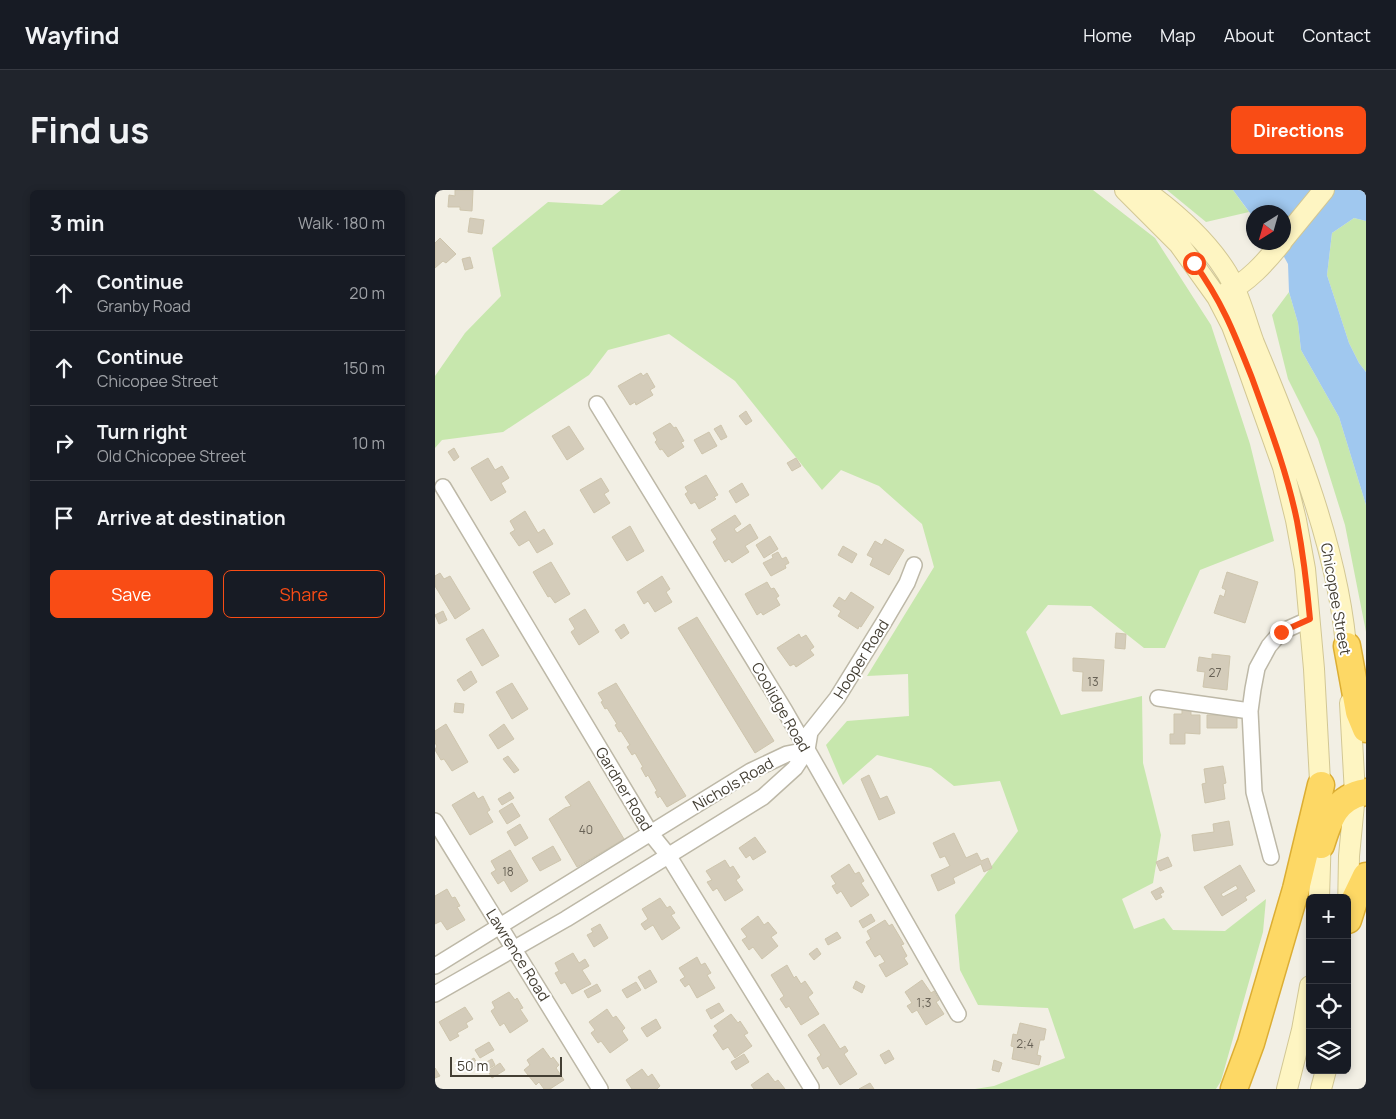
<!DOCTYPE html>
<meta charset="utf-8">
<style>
:root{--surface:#171b24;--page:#20242c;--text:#f1f3f6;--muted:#9ea1a6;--line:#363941;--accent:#f94c15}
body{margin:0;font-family:Manrope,sans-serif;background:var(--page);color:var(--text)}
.controls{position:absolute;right:15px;bottom:15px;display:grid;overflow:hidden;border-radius:8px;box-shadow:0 2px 8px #0003}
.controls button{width:45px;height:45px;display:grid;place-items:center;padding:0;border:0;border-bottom:1px solid var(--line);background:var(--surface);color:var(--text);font:25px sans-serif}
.compass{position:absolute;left:811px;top:15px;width:45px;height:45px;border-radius:50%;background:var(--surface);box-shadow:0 2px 8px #0003;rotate:217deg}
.scale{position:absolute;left:15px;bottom:12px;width:112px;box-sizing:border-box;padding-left:5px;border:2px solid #443f34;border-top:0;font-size:14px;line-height:18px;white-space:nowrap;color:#443f34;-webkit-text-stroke:4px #fff;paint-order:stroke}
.stop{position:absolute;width:15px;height:15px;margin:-11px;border:4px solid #f94c15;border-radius:50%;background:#fff}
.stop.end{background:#f94c15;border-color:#fff;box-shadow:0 1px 5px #0008}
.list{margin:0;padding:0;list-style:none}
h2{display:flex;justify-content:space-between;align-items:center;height:65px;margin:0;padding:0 20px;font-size:21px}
h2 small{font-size:16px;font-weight:400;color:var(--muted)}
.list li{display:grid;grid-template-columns:32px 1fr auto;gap:15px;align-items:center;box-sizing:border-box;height:75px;padding:0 20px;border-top:1px solid var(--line)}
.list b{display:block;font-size:19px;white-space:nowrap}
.list p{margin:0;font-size:16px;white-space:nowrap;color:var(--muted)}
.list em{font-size:16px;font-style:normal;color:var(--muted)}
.actions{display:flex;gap:10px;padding:15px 20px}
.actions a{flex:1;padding:11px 0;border:1px solid var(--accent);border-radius:8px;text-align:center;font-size:18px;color:var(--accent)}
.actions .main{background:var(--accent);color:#fff}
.icon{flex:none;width:28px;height:28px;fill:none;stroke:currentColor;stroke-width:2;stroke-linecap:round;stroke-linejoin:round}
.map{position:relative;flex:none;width:931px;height:899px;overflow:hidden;border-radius:8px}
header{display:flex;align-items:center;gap:30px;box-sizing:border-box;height:70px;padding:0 25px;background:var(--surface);border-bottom:1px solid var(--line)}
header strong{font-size:24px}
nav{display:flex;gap:28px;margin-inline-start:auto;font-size:18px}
.intro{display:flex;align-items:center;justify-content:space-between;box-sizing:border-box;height:120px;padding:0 30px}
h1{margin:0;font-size:35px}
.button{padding:12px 22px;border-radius:8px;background:var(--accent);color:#fff;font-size:18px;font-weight:700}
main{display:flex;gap:30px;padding:0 30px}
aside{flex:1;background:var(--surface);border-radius:8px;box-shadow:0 2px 8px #0003}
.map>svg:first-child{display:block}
.green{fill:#c7e7ad}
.water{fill:#a0c8ef}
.building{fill:#d4ccba;stroke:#cec5ad;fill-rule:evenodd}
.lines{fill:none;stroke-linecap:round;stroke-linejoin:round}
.minor-casing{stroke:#bdb8a7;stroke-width:18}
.secondary-casing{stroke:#d2c794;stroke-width:22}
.motorway-casing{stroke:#dcae34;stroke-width:29}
.minor{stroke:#fff;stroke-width:15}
.secondary{stroke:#fef5c2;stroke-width:20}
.motorway{stroke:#fdd865;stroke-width:26}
.route{stroke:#f94c15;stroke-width:6}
.labels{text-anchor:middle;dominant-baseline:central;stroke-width:4;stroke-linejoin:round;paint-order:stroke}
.number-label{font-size:12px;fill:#686256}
.street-label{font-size:15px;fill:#443f34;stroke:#fff}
</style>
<header>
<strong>Wayfind</strong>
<nav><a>Home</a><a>Map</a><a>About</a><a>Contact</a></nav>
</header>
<div class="intro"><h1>Find us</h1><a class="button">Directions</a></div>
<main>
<aside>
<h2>3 min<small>Walk · 180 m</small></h2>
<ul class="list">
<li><svg class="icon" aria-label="ahead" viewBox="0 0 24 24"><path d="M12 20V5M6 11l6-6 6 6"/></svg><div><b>Continue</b><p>Granby Road</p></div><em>20 m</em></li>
<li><svg class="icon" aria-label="ahead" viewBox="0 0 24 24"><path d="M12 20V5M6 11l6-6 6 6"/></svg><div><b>Continue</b><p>Chicopee Street</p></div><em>150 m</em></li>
<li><svg class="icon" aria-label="right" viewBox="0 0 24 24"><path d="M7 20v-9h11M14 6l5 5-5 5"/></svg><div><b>Turn right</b><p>Old Chicopee Street</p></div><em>10 m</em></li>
<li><svg class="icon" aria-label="arrive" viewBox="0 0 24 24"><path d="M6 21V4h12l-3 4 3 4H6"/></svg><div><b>Arrive at destination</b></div></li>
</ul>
<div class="actions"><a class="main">Save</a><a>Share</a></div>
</aside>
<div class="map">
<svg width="931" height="899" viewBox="0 0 931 899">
<rect width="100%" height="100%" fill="#f2efe4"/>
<path class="green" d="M186 0H658L720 48 776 135 815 254 839 351 765 380 730 458H709L656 416 613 415 591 442 626 525 707 506 708 573 726 645 718 693 687 709 699 739 729 728 738 740 790 741 831 709 828 742 786 891 781 899H540L559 896 630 868 613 818 543 815 525 780 520 725 583 641 565 591 519 596 496 578 442 565 408 595 391 555 412 531 474 526 473 484 432 486 499 377 487 334 444 296 406 280 387 300 300 191 234 144 173 160 154 185 68 242 7 250 0 258V186L30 143 66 106 57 58 113 12 167 15Z
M732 0H798L814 22 771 32Z
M919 28 931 31V182L924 173 914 153 892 85 897 43Z
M854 102 863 133 866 160 904 227 931 315V442L910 335 883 249 853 189 837 125Z"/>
<path class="water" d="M798 0H931V31L919 28 897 43 892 85 914 153 924 173 931 182V315L904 227 866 160 863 133 854 102 853 74 843 56 848 52V22H818V27Z"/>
<path class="building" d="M20 0H38L37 21 25 20V17H13L14 5 20 6Z
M35 28 49 30 47 44 33 42Z
M5 48 21 64 11 73 8 71 0 78V53Z
M35 67 38 78 30 80 27 69Z
M206 183 208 186 212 183 220 197 215 200 218 205 201 215 200 212 195 215 183 196Z
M311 221 317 231 311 235 304 226Z
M235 233 239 238 241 237 249 251 246 252 249 257 233 267 227 259 225 260 220 252 222 250 218 243Z
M286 235 292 247 286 250 279 239Z
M134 236 149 259 132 270 117 246Z
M274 242 282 256 267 264 259 250Z
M19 258 24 267 19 271 13 262Z
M53 268 60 280 67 276 74 288 66 293 71 302 56 311 36 278Z
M361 268 366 276 357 281 352 273Z
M271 285 283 305 279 307 281 309 264 319 260 312 256 314 250 304 253 302 250 297Z
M166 288 174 301 169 304 175 313 159 323 145 300Z
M307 293 314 305 301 313 294 301Z
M90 321 103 343 109 339 118 354 102 363 94 350 84 356 75 343 80 340 75 331Z
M300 325 306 334 299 339 302 343 315 334 323 348 310 356 314 362 297 373 294 369 290 372 278 352 282 349 276 340Z
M195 336 209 361 192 371 177 347Z
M335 346 343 359 329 368 321 355Z
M450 349 469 360 454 385 435 375 438 368 432 365 440 351 447 355Z
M408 356 422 364 417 373 403 365Z
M343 362 347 369 351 367 354 373 350 375 351 378 336 386 328 373 338 368 337 365Z
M116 372 135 404 120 413 115 406 113 407 98 382Z
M792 382 823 392 810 433 779 423 785 405 789 407 791 400 787 398Z
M5 383 9 389 15 386 35 419 20 429 0 396V386Z
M227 386 235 399 231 402 237 412 220 422 213 411 209 414 202 402Z
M332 392 336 399 339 398 344 406 341 408 345 415 328 425 326 422 322 425 310 404Z
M416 402 439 417 426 437 424 436 423 439 403 426 406 421 398 416 404 407 410 411Z
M150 419 164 442 144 455 136 442 140 439 134 429Z
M8 421 12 430 4 434 0 425Z
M262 427 339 551 320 563 243 438Z
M189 434 194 443 186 449 180 440Z
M48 439 64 466 47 476 31 449Z
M681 443 691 444 690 459 680 458Z
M364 444 366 448 371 445 379 457 375 460 379 465 361 477 359 474 355 476 342 458Z
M777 464 795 466 792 500 768 497 770 482 762 481 764 467 777 469Z
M638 468 669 470 667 501H647L648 482 638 481Z
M36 481 42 492 29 501 22 490Z
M77 493 93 519 77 529 61 502Z
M181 493 251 606 232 617 225 606 223 608 220 602 222 601 213 585 211 587 206 578 208 577 200 563 197 565 192 557 195 555 186 541 184 542 180 535 182 534 172 518 170 519 166 512 168 511 163 503Z
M20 513 29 514 28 523 19 522Z
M747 520H756V525H765V544L750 543V554H735V544H739V524H747Z
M772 525H802V538H772Z
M11 534 33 572 17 581 9 569 6 570 0 560 2 556 0 553V541Z
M69 534 79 549 63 559 54 545Z
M73 566 84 580 79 583 68 569Z
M788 576 791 593 788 594 790 609 770 613 767 594 771 593 769 579Z
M434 585 445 609 452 606 460 623 444 630 426 589Z
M154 591 189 649 142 677 114 629 130 618 136 616 130 607Z
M39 602 43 609 48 606 55 620 52 622 58 632 35 645 17 615Z
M75 602 79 608 67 615 63 609Z
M77 613 85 626 72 634 64 621Z
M794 631 798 655 759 661 757 645 779 642 778 634Z
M85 634 93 648 80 656 72 642Z
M519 643 531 668 542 663 546 671 553 668 557 678 549 682 546 674 518 688 520 693 503 701 496 685 515 676 510 666 505 668 498 653Z
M320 647 331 662 318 670 315 665 311 668 304 658Z
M118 656 126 670 105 681 97 668Z
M75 660 93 691 76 702 69 690 63 694 56 683 61 680 56 671Z
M733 667 737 676 725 681 721 672Z
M290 670 295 678 298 676 305 687 301 690 308 700 290 711 282 698 278 701 272 692 277 690 271 681Z
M414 674 420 684 424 682 429 691 426 693 434 705 416 717 406 701 402 704 397 696 401 694 396 686Z
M805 675 820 701 810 707 812 710 787 726 769 697ZM801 695 803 699 788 707 786 704Z
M726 697 729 702 725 704 727 707 721 710 716 702Z
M12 699 17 708 20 707 25 716 22 717 30 730 12 740 6 731 0 734V706Z
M225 708 232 718 235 716 240 723 236 725 245 738 227 750 218 735 210 740 206 734 213 729 207 719Z
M436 724 440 731 428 738 424 731Z
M323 726 329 735 333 732 342 743 336 747 343 756 327 769 318 757 314 760 307 750 312 747 306 739Z
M450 730 454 736 457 734 469 754 466 755 472 766 469 768 473 774 451 787 444 775 450 772 445 764 440 767 431 752 436 749 432 741Z
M165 734 173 748 159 757 152 745 158 742 156 739Z
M402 742 406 748 393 755 390 749Z
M382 758 386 764 379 770 374 764Z
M138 763 144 773 150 769 154 776 147 780 156 794 137 804 130 792 126 794 120 783 124 781 120 773Z
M262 767 266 775 270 773 276 783 272 785 280 798 262 808 254 794 250 797 245 790 250 787 244 778Z
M352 775 359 788 361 786 366 794 370 791 378 803 373 807 384 824 366 835 354 816 351 818 345 809 349 806 336 785Z
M215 780 222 792 210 799 203 787Z
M487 790 496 803 499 801 504 810 501 812 509 824 491 835 482 820 477 823 472 816 477 813 470 802Z
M421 791 430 796 427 803 418 798Z
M201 792 206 800 192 808 187 800Z
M162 794 166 801 153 808 149 801Z
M74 802 80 810 82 808 88 818 85 819 93 831 75 843 69 833 65 836 56 821 60 818 57 812Z
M284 813 289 821 276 829 271 820Z
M30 817 38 829 31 833 33 837 22 843 24 846 15 851 4 832Z
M172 819 178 828 181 826 190 838 187 841 193 850 175 863 166 851 163 853 156 843 160 840 154 832Z
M296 824 303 833 305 831 313 843 309 845 317 856 300 868 293 857 288 860 278 845 283 841 279 836Z
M221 829 226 838 212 847 206 838Z
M585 833 611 839 609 850H605L602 865 606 866 604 875 577 869 579 857 576 856 578 844 582 845Z
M389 834 405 859 410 856 413 861 409 864 422 884 405 895 393 876 388 879 382 868 386 865 373 845Z
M54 852 59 860 45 868 40 860Z
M108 858 116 869 118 867 124 875 121 878 129 890 115 899H109L104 892 101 895 89 880 95 875 92 870Z
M454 860 459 869 450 874 445 865Z
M309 864 314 872 301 880 296 872Z
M39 868 43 875 34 880 30 873Z
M57 869 60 875 50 881 46 875Z
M559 870 567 873 564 882 557 880Z
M65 873 70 880 57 888 53 881Z
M0 878 5 886 0 888Z
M207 879 213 887 217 884 225 896 222 899H197L191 890Z
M333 883 340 892 343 890 350 899H319L316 895Z
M435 893 439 899H424Z"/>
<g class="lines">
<g class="minor-casing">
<path id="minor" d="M162 214 350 521 523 824
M8 297 216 644 233 665 376 897
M723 508 815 521
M0 631 165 899
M836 667 819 602 815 521 818 499 822 478 834 456 846 442 875 429
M0 776 316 581 352 564 372 560
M0 804 131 729 328 607 360 578 372 560 375 542 402 508 449 432 472 393 479 375"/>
</g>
<g class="secondary-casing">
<path id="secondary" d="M690 0 744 54 782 107 797 136 811 173 848 277 861 330 870 379 879 479 886 610
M709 0C741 23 771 49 792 83 805 105 810 129 819 153 859 249 906 364 912 469
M848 50 889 0
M789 104C813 92 830 73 847 52
M884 708 886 642
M913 721 914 666 920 604 915 513
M852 899 867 840 875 796
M886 899 891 880"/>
</g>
<g class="motorway-casing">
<path id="motorway" d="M912 456 924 522 931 539
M886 655C894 629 901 607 931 602
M913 730 919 711 931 686
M799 899 816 853 861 699 886 595"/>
</g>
<use href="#minor" class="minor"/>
<use href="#secondary" class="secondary"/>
<use href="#motorway" class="motorway"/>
</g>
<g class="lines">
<path class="route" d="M759 73C787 111 800 145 817 188 834 235 852 282 862 331 868 363 872 396 875 429L846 442"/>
</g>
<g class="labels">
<g class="number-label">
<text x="780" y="482">27</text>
<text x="658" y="491">13</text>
<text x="151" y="639">40</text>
<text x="73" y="681">18</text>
<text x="489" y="812">1;3</text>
<text x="590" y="853">2;4</text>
</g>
<g class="street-label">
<text transform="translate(901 409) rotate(80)">Chicopee Street</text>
<text transform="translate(426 469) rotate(-58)">Hooper Road</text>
<text transform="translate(346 517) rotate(60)">Coolidge Road</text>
<text transform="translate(298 594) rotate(-30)">Nichols Road</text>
<text transform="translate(189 599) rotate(59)">Gardner Road</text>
<text transform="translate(83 765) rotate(58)">Lawrence Road</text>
</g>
</g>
</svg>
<div class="controls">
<button>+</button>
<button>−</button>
<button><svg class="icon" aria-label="locate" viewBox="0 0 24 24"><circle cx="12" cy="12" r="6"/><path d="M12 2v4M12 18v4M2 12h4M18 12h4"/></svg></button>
<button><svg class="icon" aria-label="layers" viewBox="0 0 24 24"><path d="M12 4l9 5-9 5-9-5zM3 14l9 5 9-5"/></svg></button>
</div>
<svg class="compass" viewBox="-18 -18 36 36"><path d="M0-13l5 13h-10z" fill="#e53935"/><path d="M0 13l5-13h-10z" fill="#9ea1a6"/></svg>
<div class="scale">50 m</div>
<div class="stop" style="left:759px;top:73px"></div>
<div class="stop end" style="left:846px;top:442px"></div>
</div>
</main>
